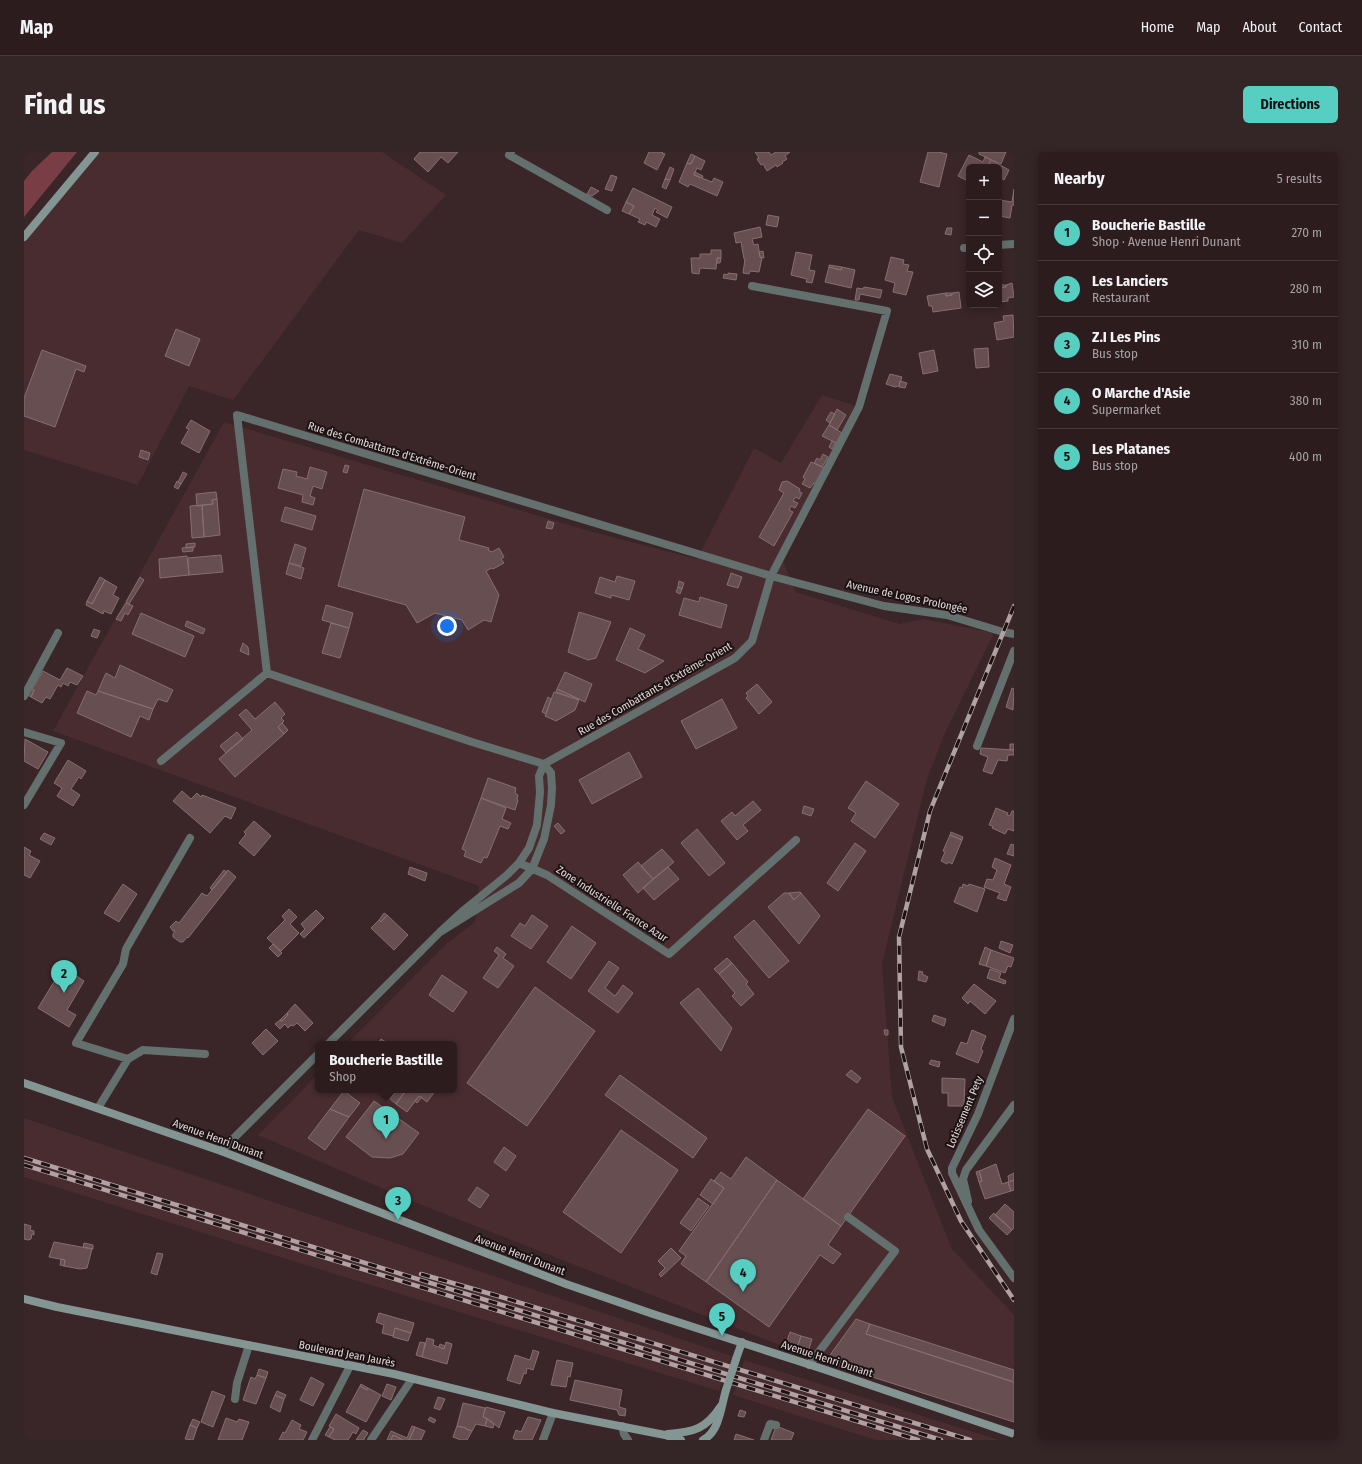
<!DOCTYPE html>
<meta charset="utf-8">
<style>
:root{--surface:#2c1c1e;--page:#342527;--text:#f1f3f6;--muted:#a6a1a4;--line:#483a3c;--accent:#57cec2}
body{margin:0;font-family:"Fira Sans Condensed",sans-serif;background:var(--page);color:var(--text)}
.controls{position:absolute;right:12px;top:12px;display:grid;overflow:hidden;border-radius:6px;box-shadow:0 2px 10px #0003}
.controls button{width:36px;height:36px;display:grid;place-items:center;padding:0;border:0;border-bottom:1px solid var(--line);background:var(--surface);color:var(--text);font:20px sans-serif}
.you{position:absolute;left:423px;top:474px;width:14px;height:14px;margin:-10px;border:3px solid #fff;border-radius:50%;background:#1a73e8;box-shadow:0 0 0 6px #1a73e833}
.badge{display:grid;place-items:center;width:26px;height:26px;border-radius:50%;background:var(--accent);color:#111;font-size:13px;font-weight:700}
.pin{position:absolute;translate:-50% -33px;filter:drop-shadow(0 1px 2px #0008)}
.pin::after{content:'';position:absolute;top:21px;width:14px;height:12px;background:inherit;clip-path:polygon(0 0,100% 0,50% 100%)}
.popup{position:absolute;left:291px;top:889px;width:142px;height:52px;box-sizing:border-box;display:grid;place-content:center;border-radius:6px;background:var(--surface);filter:drop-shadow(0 1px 3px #0005);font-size:13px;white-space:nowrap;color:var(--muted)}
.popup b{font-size:15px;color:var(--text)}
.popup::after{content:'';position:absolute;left:50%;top:100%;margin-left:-8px;border:8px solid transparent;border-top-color:var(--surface)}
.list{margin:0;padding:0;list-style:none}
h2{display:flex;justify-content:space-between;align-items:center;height:52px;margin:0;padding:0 16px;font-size:17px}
h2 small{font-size:13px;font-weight:400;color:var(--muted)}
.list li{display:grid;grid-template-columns:26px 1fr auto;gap:12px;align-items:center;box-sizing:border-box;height:56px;padding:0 16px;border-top:1px solid var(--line)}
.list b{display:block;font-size:15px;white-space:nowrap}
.list p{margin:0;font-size:13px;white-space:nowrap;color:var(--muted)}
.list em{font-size:13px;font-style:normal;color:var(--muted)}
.icon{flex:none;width:22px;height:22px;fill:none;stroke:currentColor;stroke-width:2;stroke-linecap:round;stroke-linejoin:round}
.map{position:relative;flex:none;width:990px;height:1288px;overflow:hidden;border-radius:6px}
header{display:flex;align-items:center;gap:24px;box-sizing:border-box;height:56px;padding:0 20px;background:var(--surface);border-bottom:1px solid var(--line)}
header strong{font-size:19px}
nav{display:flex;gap:22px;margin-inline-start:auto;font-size:14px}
.intro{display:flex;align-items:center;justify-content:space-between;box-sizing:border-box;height:96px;padding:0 24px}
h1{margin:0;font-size:28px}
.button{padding:10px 18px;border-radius:6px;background:var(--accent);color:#111;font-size:14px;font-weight:700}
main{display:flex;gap:24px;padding:0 24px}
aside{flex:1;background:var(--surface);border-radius:6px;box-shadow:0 2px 10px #0003}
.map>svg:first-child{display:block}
.built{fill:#482c30}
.forest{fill:#793d46}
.building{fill:#664e51;stroke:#876e71}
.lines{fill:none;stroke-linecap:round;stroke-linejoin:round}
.street{stroke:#64706e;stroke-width:8}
.secondary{stroke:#849694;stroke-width:8}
.rail-casing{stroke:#b1a1a3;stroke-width:4.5}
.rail{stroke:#1b1213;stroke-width:3;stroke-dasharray:9;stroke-linecap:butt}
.secondary-bridge{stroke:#849694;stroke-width:8}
.labels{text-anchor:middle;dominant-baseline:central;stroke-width:4;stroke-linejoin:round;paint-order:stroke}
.street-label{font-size:11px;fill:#e3d5d6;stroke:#1b1213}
</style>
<header>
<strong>Map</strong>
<nav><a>Home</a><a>Map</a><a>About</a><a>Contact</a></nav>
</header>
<div class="intro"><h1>Find us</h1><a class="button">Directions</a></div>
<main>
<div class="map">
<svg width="990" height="1288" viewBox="0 0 990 1288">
<rect width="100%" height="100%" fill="#3a2528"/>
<path class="built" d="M72 0H358L422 43 378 91 335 78 209 248 165 234 114 333 0 298V86Z
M798 243 835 255 758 407 772 440 875 472 899 467 970 481 921 581 903 627 858 812 868 945 928 1097 990 1163V1270L781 1203 390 1050 234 983 294 922V938H430V892H323L421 793 451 770 455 734 29 579 200 270 569 380 673 407 730 296 757 311Z
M0 966 707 1204 695 1239 330 1128 0 1025Z
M720 1208 975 1288H852L709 1243Z"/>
<path class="forest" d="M28 0H53L0 65V29L8 19Z"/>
<path class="building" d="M396 0H434L424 11 417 5 404 20 390 7Z
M625 0H639L638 1 641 2 633 18 620 11Z
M731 0H745L747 3 752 0H766L761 4 763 7 758 10 759 11 753 15 752 13 743 19 739 12 737 13 733 7 735 6Z
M904 0H914L923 2 915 35 896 30Z
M955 0H982L977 12 955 2Z
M667 2 671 4 667 12 663 11Z
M945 3 959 10 961 5 967 8 963 15H945V24L942 28 934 24Z
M671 4 681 9 677 18 673 16 670 23 688 30 690 26 699 30 693 44 666 32 664 35 655 30 663 11 667 12Z
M967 8 985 18 980 28 975 25V15H963Z
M646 15 650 17 646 28 641 27Z
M671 20 679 24 678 26 670 23Z
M587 23 593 25 588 39 581 37Z
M641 27 646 28 642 37 638 35Z
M567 35 575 39 568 44 563 42Z
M609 36 648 55 643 66 632 60 634 58 631 56 628 63 636 67 632 75 622 70 621 73 614 70 616 67 605 62 610 54 602 50Z
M990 37V53H988L986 66 975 64V48L988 50Z
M602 50 610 54 605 62 598 59Z
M744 63 755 65 753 75 742 73Z
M736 75 738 85 728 87 730 93 734 92 736 105 738 106 735 120 726 119 725 122 719 121 721 107H720L717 90 712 91 710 81Z
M923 76H928L927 83 921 82Z
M687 98H697V106H693L692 117 676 116 675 122 668 121 667 106H676V102H687Z
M739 99 740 106 736 105 735 100Z
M772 100 788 103 785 118 791 119 788 131 782 130 783 127 767 123Z
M867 105 880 108 879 112 885 113 883 119 889 120 882 143 869 140 871 131 861 128Z
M693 106H697L696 111H693Z
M805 113 818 115 817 118 805 115Z
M805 115 817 118 818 115 831 118 827 136 801 130Z
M704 121 713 122 712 128 699 126 700 122 704 123Z
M988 131 990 145 984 146V149L975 150V136L982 135V133Z
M976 133H982V135L976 136Z
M840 135 858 138 856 146 836 142 835 148H831L833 136 839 137Z
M935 140 937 156 909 160 908 154H905L903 144 922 141V144L928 143V141Z
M922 141H928V143L922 144Z
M989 163 990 185 973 188 970 171 980 169 979 164Z
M152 177 176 187 165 214 141 204Z
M964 196 965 215 952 216 950 197Z
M18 198 62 214 60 220 52 217 31 275 0 264V246Z
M910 198 914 219 899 222 895 201Z
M866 222 878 225 875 234 871 235 862 232Z
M876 229 883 231 881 236 875 235Z
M813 257 822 263 813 278 805 273Z
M807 260 811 262 806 271 802 268Z
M167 268 186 279 175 301 157 291 165 277 162 276Z
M805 273 818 281 812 291 798 284Z
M808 289 812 291 808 297 805 295Z
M117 298 126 301 124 308 115 305Z
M799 302 804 305 798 315 790 311 793 306 796 308Z
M787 310 801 316 792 332 790 331 786 336 778 332 781 327 779 325Z
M321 313 325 314 323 321 319 320Z
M286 315 303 320 298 337 289 334 286 344 291 346 289 353 278 350 279 343 254 336 259 317 273 320 272 324 283 327Z
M159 320 163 322 157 332 154 330Z
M153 329 157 332 154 337 150 335Z
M763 329 776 337 775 339 778 341 775 347 772 345 769 349 774 351 771 356 767 354 765 358 769 360 750 394 735 385 760 341 755 338 758 330Z
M340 337 441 365 435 388 465 396 464 398 468 400 475 396 480 405 477 407 480 411 469 417 468 416 462 419 475 443 467 470 460 468 444 478 438 468 411 461 393 471 382 453 314 434Z
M192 340 193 347 188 348 189 352 173 354 172 342Z
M193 347 196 383 180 385 178 353 189 352 188 348Z
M178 353 180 385 168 386 166 354Z
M261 355 292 364 288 378 257 369Z
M524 369 530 371 528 377 522 376Z
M171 391V395L162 396V392Z
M271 392 282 396 277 414 265 411Z
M169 395V399L159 400 158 396Z
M197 403 199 420 165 423 164 406Z
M163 404 165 423 136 426 135 407Z
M265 411 280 416 277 427 262 422Z
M707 421 718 425 714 436 703 433Z
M593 424 611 429 605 448 587 443V446L571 441 576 425 591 430Z
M76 425 81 428 68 452 63 449Z
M116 425 120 428 105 452 102 450Z
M81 428 93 435 89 443 95 446 87 462 80 459 79 462 62 453 63 449 68 452Z
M655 429 660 431 658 437 654 435Z
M654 435 658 437 656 442 652 440Z
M676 445 703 453 697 476 655 463 660 446 675 450Z
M102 451 109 454 104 463 101 461 97 469 92 467Z
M302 453 329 461 325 476 298 468Z
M555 460 587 470 572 506 564 508 544 500Z
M117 461 170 484 161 505 108 482Z
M163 469 181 477 179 482 161 474Z
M307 471 325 476 316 506 298 501Z
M606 476 621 483 614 497 640 509 621 521 592 508Z
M70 477 76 479 73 486 67 484Z
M219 491 224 495 225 503 216 499Z
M96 513 149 538 143 550 134 547 129 557 74 539 82 521 91 526Z
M43 516 59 524 53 533 46 530 44 534 39 531 37 535 34 533 26 547 22 545 18 551 7 545 10 538 8 537 19 519 36 528Z
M541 520 568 532 561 550 533 537Z
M733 532 748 550 735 562 722 546 724 544 722 541Z
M988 536 990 537 989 558 982 555Z
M8 537 10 538 7 545 2 542Z
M533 537 555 547V548L532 540Z
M63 539 72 543 74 539 129 557 125 568 116 564 107 585 53 561Z
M530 540 555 548 551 558 532 569 521 564Z
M524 545 527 547 522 562 518 560Z
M698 547 713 576 672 597 657 569Z
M251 550 261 562 257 566 260 569 254 575 260 582 211 625 195 607 228 578 215 563 222 557 231 567Z
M258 571 264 578 260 582 254 575Z
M213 580 219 587 202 601 196 594Z
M1 587 24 600 14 617 0 609Z
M986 592H990V598H986Z
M957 596 990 598V603H984L983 609 974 608 968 622 959 619 964 605 956 602Z
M605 600 618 625 568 652 555 628Z
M44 608 62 619 57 627 55 625 47 637 56 643 49 654 33 644 38 636 30 631Z
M464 626 492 636 491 641 494 643 493 647 494 648 491 658 457 646Z
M842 629 875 652 851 686 827 669 832 661 824 656Z
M158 639 167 647 173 641 177 645 178 643 212 656 207 667 201 664 186 681 149 649Z
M457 646 482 656 478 667 487 671 484 677 476 674 463 706 460 705 457 711 440 704 442 699 438 697Z
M729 649 737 658 719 673 724 679 713 688 697 669 708 660 711 664Z
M780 654 790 657 787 664 778 661Z
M972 656 984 661 983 663 986 664 988 659H990V679L984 677 981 682 968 676 969 674 965 673Z
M230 669 247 684 230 704 215 691 222 682 220 680Z
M534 671 541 679 537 682 530 674Z
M673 677 701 711 685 724 657 691Z
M927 680 939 685 938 688 926 683Z
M20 681 31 686 27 693 16 687Z
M926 683 938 688 928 712 924 710 923 712 917 709 921 700 919 699Z
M831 691 842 699 814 739 803 731Z
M987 692 990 693V704L983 702Z
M0 695 7 699 5 703 16 709 6 726 0 723Z
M638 697 650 710 629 727 617 714Z
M971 706 987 713 980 732 987 735 982 749 973 746 976 741 960 735 963 727 969 728 973 718 968 715Z
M614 710 629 727 614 741 599 723Z
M386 715 403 721 401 729 384 722Z
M644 715 655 727 630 748 619 736Z
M200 718 203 720 188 738 186 736Z
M204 718 212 725 164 786 163 785 159 790H156L149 785V782L151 779H149L146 775 152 769 155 771 178 741 183 744Z
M99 732 113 742 95 770 80 761Z
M939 732 944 734 945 732 961 737 953 760 930 750 936 735 938 736Z
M776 740 777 741 770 748 765 741Z
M760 741H765L770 748 777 741 796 764 775 792 744 755Z
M265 757 273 765 266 772 275 781 257 799 243 786 261 768 258 764Z
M292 758 300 766 280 786 276 782 281 777 277 772Z
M360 761 363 763 357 770 355 768Z
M363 763 384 783 370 798 347 776 355 768 357 770Z
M508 763 524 774 507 797 487 784 496 771 501 774Z
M730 768 765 809 745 826 710 785Z
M548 774 572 791 547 827 523 810Z
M977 789 989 793 986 801 975 796Z
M249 792 258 801 254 805 245 796Z
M473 795 482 802 479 806 490 814 474 836 459 826 475 803 470 799Z
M961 795 967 798 962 814 955 812Z
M967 798 990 806 987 815 984 814 981 821 962 814Z
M703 806 708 811 695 822 690 817Z
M585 809 595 816 581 836 591 844 599 833 609 841 594 861 564 839Z
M708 811 724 830 722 832 730 842 717 854 708 844 711 841 695 822Z
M39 815 60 829 43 858 52 863 45 875 14 856Z
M966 817 977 821 975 826 982 829 981 832 963 826Z
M895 819 899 820 898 822 904 825 902 830 894 828Z
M418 823 443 840 429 860 405 843Z
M950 832 972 849 961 862 946 849 944 852 938 846Z
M511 835 571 879 503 974 443 931Z
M674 836 708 876 697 899 656 851Z
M271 852 289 871 281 879 273 871 269 874 267 873 264 876 261 872 256 877 251 872 256 868 258 869 264 863 263 861Z
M263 861 264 863 258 869 256 868Z
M910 863 922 867 920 874 908 869Z
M242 877 254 889 239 903 228 891Z
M860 878H864V883H861Z
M948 878 962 884 957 897 959 899 954 911 932 902 937 890 943 892Z
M357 887 365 892H353Z
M907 908 916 910 915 915 905 912Z
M827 918 837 926 833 931 822 923Z
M596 923 683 986 669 1006 581 943Z
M918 926 941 927 940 954H924V941H918Z
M373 938H378L381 940 372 952 366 947Z
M382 938H412L403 950 395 944 383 960 372 952Z
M320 939 336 951 325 965 306 957Z
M395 944 398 945 393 951 391 949Z
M350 949 395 981 379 1002 366 1006 348 1005 322 985Z
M306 957 325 965 301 998 284 986Z
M844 957 881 984 817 1074 779 1047Z
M597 978 654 1018 597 1101 539 1060Z
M480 995 492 1004 482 1019 470 1010Z
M722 1005 753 1028 682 1130 657 1112 662 1104 655 1099 700 1036 690 1029 697 1020 707 1027Z
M972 1012 978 1032 984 1030 987 1039 961 1047 955 1030 958 1029 955 1019Z
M955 1019 958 1029 955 1030 952 1020Z
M990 1021V1028L985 1030 984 1024Z
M687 1027 700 1036 689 1052 676 1043Z
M753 1028 817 1074 804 1093 817 1102 809 1112 796 1103 745 1175 682 1130Z
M990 1028V1038L987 1039 984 1030Z
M453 1035 465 1043 456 1056 444 1048Z
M674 1046 685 1054 667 1079 656 1071Z
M981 1052 990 1060V1076L988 1078 971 1063Z
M970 1061 988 1078 983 1083 965 1066Z
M0 1072 7 1074 6 1078 10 1079V1083L8 1082 7 1087 4 1088 0 1087Z
M30 1090 68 1097 63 1116 56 1117 40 1114 41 1108 25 1105Z
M60 1091 69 1093V1097L59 1095Z
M647 1096 657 1106 637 1125 635 1122 641 1116 634 1109Z
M133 1101 139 1102 133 1123 127 1121Z
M37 1107 41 1108 40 1114 36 1113Z
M355 1161 390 1171 387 1181 371 1176 369 1184 358 1181 360 1173 352 1170Z
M832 1167 846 1172 842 1182 990 1230V1270L801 1210Z
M846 1172 990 1218 989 1230 842 1182Z
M371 1176 387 1181 384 1189 369 1185Z
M766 1180 777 1184 773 1196 762 1192Z
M777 1184 788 1187 784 1200 773 1196Z
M403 1186 410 1188 409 1193 420 1197 422 1190 428 1192 423 1212 398 1205Z
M396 1190 401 1191 398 1205 392 1203Z
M416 1192 421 1194 420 1197 415 1195Z
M509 1198 515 1200 509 1218 503 1216 502 1222 500 1221 496 1232 483 1228 491 1203 506 1208Z
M533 1208 549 1211 546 1225 544 1224 542 1235 527 1233Z
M235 1217 244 1220 242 1226 233 1223Z
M233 1223 242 1226 232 1252 219 1248 227 1225 231 1227Z
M287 1225 300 1232 289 1254 276 1248Z
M551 1228 598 1238 595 1255 602 1257 601 1264 595 1263 593 1258 546 1248Z
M337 1232 344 1236 343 1238 336 1234Z
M363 1232 372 1235 367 1248 358 1244Z
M336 1234 343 1238 344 1236 357 1243 342 1270 322 1260Z
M188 1239 201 1244 189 1275 177 1270Z
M253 1239 262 1243 260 1247 251 1243Z
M251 1243 260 1247 256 1260 246 1255Z
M414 1245 421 1247 416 1258 410 1256Z
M439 1251 461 1256 459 1265 463 1267 461 1274 452 1272 448 1279 442 1277V1276L433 1274Z
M462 1255 481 1260 475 1276 463 1266 459 1265Z
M716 1258 722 1260 720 1265 714 1264Z
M312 1262 335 1276 332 1282 329 1280 324 1288H311L305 1285 310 1277 305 1274Z
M406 1265 412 1268 410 1271 404 1268Z
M504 1265 517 1268 508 1288H492L489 1286 492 1278 497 1280Z
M202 1266 213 1270 215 1267 225 1270 218 1288H194Z
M169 1267 176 1270 173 1276 166 1273Z
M463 1267 470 1272 469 1276 461 1274Z
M268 1268 277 1273 275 1277 283 1280 279 1288H255L259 1280 261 1281Z
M166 1273 173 1276 169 1288 161 1287Z
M388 1274 391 1275 385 1288H379L369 1283 367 1288H363L367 1279 383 1286Z
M433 1274 442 1276V1277L448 1279 443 1288H437L429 1285Z
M752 1274 770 1281 767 1288H747Z
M306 1275 310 1277 305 1285 301 1283Z
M391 1275 401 1279 397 1288H385Z
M339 1278 344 1281 340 1287V1288H332Z
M712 1282 730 1288H710Z
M369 1283 379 1288H367Z"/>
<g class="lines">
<path class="street" d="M487 0 485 3 583 58
M975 93 990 92
M940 96H945
M728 134 863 159 835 255 747 424 860 454 923 463 979 480 990 482
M213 263 747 424 728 489 711 506 520 612 448 590 243 521Z
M0 544 34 481
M0 580 37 591 0 653
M953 594 990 499
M137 609 243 521
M495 711 523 723 645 802 772 688
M990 867 954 962 928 1016V1021L955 1078 990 1126
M304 892 416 780 440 758 483 723 495 711 505 696 513 673 516 640 515 624 520 612 527 621 528 636 527 653 520 687 508 717 495 731 416 780
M104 907 119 898 181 902
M74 956 104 907 52 891 99 812 102 797 166 686
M197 999 294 902
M944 1049 939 1027 942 1018 990 953
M785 1213 871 1099 824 1065
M211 1247 213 1231 225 1193
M598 1274 600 1282 604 1288
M288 1288 326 1214
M347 1288 388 1227
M519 1288 529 1261
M740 1288 746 1272 752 1273"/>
<path class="secondary" d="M0 85 71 0
M0 931 197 999 542 1132 629 1162 799 1217 990 1282
M0 1147 33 1155 370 1222 529 1261 641 1283 657 1288
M712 1207 718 1190
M644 1282C670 1280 682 1277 697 1254
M679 1288C696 1279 697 1254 702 1238"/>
<g class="rail-casing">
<path id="rail" d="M990 454 906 659 875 785 877 895 903 997 937 1069 990 1148
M0 1006 917 1288
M0 1013 894 1288
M397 1122 474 1144 946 1288"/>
</g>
<use href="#rail" class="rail"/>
<path class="secondary-bridge" d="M702 1238 712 1207"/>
</g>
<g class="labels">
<g class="street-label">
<text transform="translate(368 299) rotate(17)">Rue des Combattants d'Extrême-Orient</text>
<text transform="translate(883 445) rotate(12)">Avenue de Logos Prolongée</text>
<text transform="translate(631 537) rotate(-30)">Rue des Combattants d'Extrême-Orient</text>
<text transform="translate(588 752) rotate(33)">Zone Industrielle France Azur</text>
<text transform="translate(941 960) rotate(-67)">Lotissement Pety</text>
<text transform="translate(194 987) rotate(20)">Avenue Henri Dunant</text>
<text transform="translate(496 1103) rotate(21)">Avenue Henri Dunant</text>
<text transform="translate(323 1202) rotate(11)">Boulevard Jean Jaurès</text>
<text transform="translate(803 1207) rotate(18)">Avenue Henri Dunant</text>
</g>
</g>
</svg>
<div class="controls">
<button>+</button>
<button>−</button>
<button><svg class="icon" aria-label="locate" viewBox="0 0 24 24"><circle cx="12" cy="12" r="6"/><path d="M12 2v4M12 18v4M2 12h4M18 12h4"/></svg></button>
<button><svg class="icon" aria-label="layers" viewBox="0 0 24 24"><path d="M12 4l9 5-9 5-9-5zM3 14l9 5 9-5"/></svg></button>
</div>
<div class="you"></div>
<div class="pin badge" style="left:362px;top:987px">1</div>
<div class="popup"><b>Boucherie Bastille</b>Shop</div>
<div class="pin badge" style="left:40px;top:841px">2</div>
<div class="pin badge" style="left:374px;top:1068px">3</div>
<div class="pin badge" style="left:719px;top:1140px">4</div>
<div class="pin badge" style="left:698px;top:1184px">5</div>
</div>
<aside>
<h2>Nearby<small>5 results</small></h2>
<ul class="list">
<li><span class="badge">1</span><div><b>Boucherie Bastille</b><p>Shop · Avenue Henri Dunant</p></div><em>270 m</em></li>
<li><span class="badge">2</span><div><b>Les Lanciers</b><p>Restaurant</p></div><em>280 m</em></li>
<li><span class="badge">3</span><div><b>Z.I Les Pins</b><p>Bus stop</p></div><em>310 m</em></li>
<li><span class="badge">4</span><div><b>O Marche d'Asie</b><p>Supermarket</p></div><em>380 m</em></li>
<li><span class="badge">5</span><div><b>Les Platanes</b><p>Bus stop</p></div><em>400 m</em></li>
</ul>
</aside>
</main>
